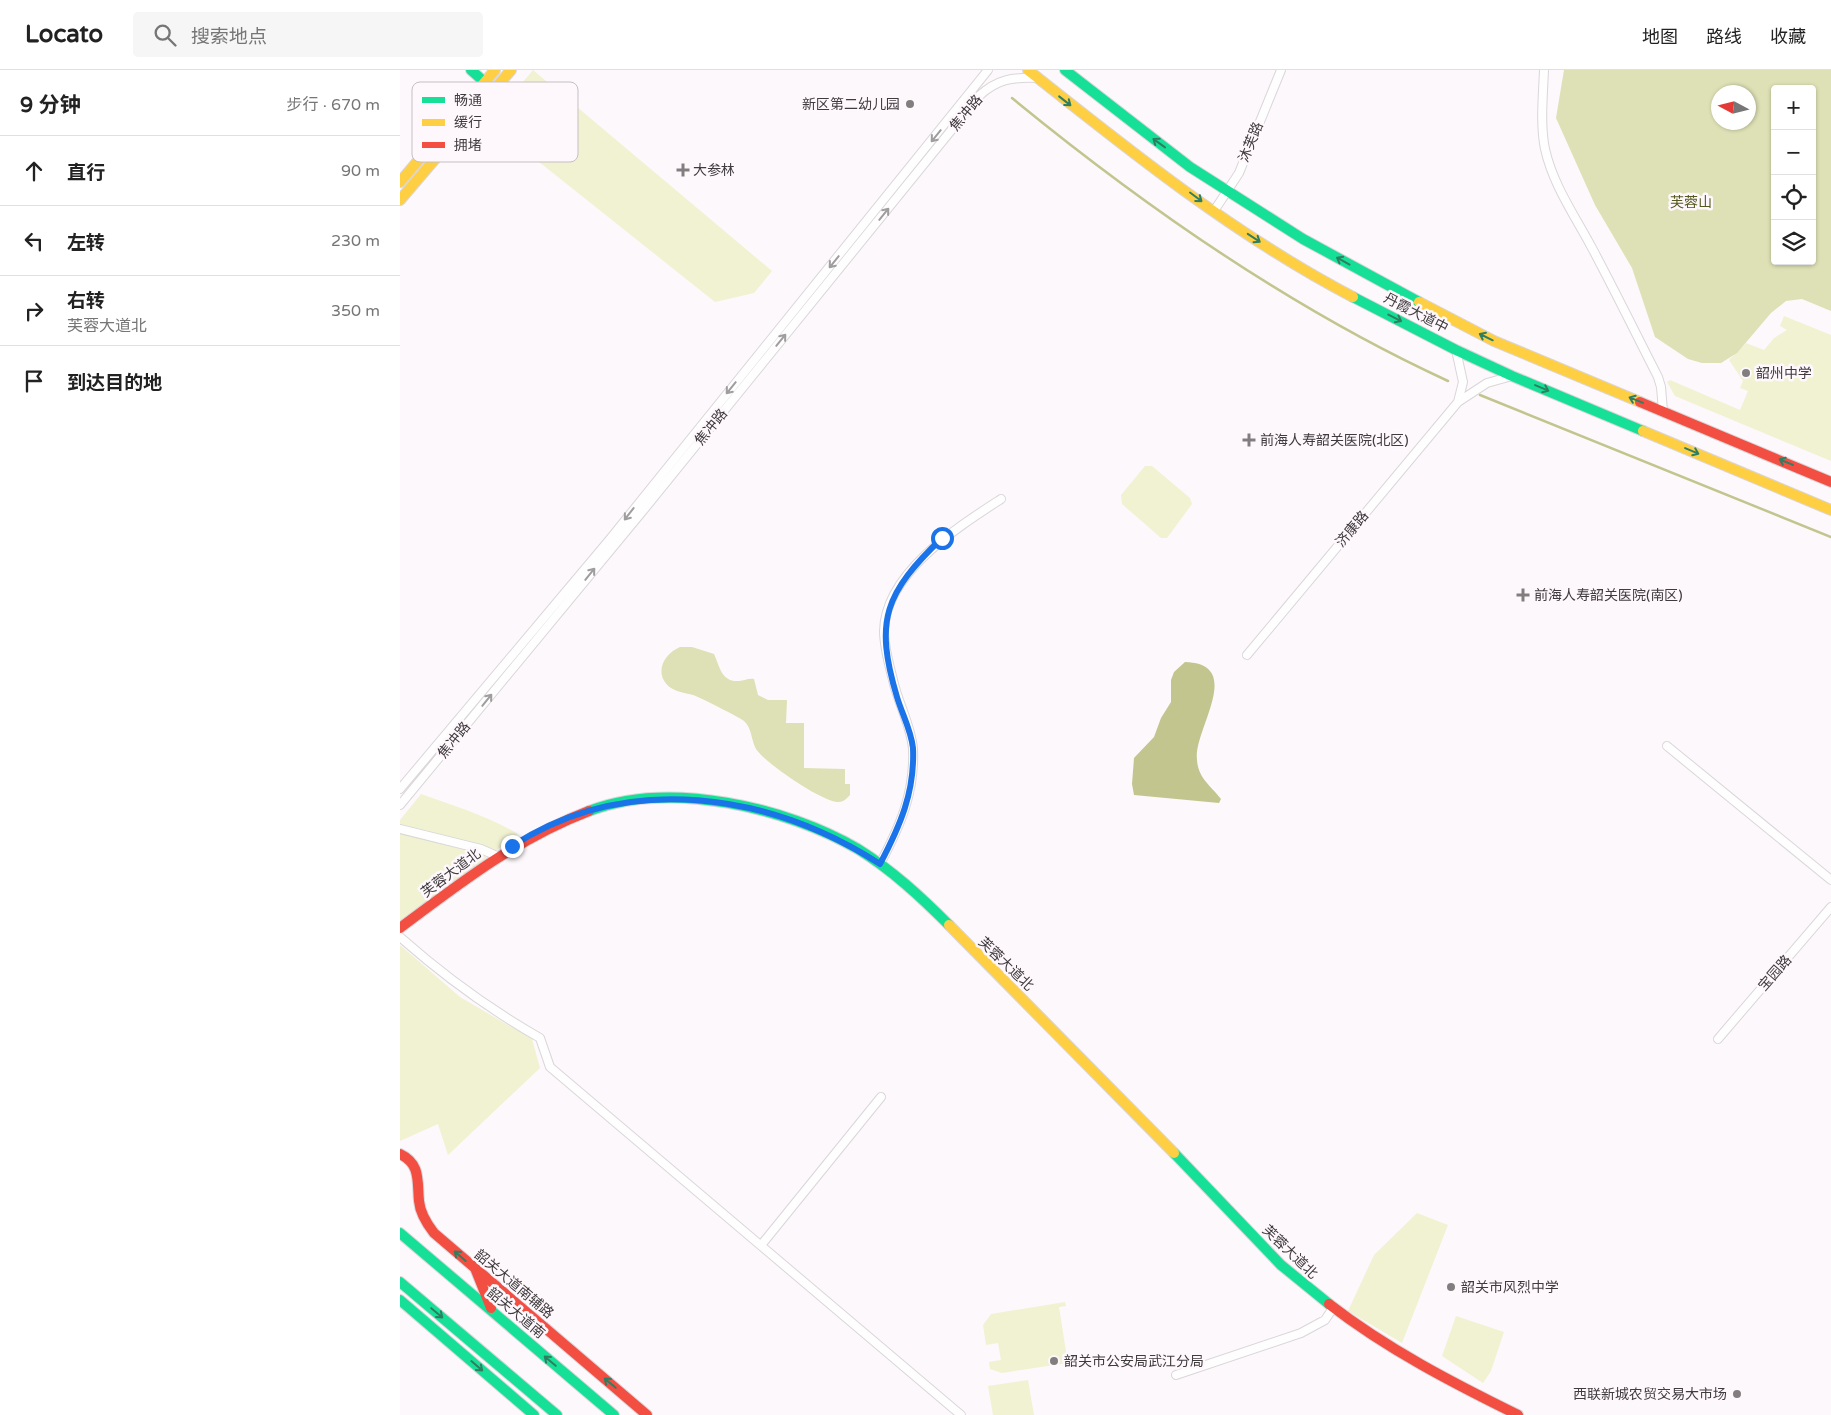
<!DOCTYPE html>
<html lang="zh">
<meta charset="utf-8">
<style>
:root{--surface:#fff;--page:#f6f6f6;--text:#222;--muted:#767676;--line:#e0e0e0}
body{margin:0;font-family:"Varela Round","Noto Sans SC",sans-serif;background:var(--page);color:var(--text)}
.controls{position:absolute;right:15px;top:15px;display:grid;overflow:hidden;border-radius:5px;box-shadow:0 1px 4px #0004}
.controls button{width:45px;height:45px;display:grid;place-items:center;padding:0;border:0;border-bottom:1px solid var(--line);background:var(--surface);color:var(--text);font:25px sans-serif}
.compass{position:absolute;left:1311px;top:15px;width:45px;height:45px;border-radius:50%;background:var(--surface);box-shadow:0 1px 4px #0004;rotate:277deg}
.stop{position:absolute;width:15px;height:15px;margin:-11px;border:4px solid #1a73e8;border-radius:50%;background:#fff}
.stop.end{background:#1a73e8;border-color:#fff;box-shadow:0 1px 5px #0008}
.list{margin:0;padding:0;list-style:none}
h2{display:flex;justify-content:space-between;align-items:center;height:65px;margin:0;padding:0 20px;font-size:21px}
h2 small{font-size:16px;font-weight:400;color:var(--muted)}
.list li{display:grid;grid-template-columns:32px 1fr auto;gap:15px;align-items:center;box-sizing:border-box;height:70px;padding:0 20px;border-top:1px solid var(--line)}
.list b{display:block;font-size:19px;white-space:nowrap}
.list p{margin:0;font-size:16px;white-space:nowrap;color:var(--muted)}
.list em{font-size:16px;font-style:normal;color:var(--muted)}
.icon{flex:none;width:28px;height:28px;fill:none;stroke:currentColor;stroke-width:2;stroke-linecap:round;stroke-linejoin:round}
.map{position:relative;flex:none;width:1431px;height:1345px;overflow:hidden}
header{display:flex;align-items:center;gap:30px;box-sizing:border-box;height:70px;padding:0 25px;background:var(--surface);border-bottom:1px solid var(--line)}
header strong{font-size:24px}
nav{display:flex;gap:28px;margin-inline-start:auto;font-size:18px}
.search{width:350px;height:45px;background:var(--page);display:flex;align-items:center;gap:12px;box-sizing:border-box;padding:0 18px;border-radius:5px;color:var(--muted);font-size:19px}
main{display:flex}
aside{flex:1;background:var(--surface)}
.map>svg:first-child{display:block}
.green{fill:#f0f2d2}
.forest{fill:#dee0b5;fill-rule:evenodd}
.water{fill:#c2c58e}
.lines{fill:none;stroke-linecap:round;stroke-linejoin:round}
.stream{stroke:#c2c58e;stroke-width:2.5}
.street-casing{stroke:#dad6d9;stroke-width:10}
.fast-casing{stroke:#dad6d9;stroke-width:12}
.slow-casing{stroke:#dad6d9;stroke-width:12}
.jam-casing{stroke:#dad6d9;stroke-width:12}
.street{stroke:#fffefe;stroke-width:8}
.fast{stroke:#16e098;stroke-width:10}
.slow{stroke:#ffcf43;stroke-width:10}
.jam{stroke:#f24e42;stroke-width:10}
.oneway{stroke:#2f7e62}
.oneway2{stroke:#9f9d9e}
.route{stroke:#1a73e8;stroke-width:6}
.poi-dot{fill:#827e80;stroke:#fef7fc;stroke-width:2}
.labels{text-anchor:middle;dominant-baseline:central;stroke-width:5;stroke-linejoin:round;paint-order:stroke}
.poi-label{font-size:14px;fill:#3f3c3e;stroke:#fef7fc;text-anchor:start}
.street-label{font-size:14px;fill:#3f3c3e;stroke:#fef7fc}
.park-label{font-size:14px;fill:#555a1f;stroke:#fef7fc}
.key{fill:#fef7fc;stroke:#c5bfc3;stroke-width:1}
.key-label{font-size:14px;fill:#3f3c3e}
</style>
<header>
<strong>Locato</strong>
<div class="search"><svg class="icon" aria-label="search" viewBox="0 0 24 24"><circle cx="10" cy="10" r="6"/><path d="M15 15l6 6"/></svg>搜索地点</div>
<nav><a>地图</a><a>路线</a><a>收藏</a></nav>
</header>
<main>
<aside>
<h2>9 分钟<small>步行 · 670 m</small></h2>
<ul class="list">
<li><svg class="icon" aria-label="ahead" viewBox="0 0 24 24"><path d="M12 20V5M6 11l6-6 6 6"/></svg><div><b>直行</b></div><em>90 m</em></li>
<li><svg class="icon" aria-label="left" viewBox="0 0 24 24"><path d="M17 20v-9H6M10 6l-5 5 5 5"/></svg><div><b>左转</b></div><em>230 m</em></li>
<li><svg class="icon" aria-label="right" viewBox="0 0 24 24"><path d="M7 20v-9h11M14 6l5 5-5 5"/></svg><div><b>右转</b><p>芙蓉大道北</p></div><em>350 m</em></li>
<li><svg class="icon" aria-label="arrive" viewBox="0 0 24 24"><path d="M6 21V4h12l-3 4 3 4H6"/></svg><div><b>到达目的地</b></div></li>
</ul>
</aside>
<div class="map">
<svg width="1431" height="1345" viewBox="0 0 1431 1345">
<rect width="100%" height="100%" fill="#fdf8fb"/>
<path class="green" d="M133 0 372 201 354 223 315 232 89 52Z
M1384 246 1431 265V391L1275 326 1267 312 1270 310 1340 340 1348 321 1340 318 1343 311 1329 290 1346 273 1364 280 1374 268 1387 260 1380 256Z
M745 396H752L790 428 792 434 767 468H761L722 434 721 425Z
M21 724C54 736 88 746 118 764L0 852V750Z
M0 875 60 927 132 969 140 998 48 1085 38 1054 0 1071Z
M1017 1143 1048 1155 1002 1273 948 1241 974 1185Z
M665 1232 666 1236 659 1237 667 1288H674V1292L602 1303 590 1299 589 1292 601 1290 598 1273 586 1275 583 1255 591 1244Z
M1056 1246 1104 1262 1091 1301 1083 1313 1042 1286Z
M628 1310 634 1345H593L588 1316Z"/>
<path class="forest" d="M1164 0H1431V241L1402 229 1386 231 1371 243 1337 283 1321 293H1302L1288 289 1255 267 1232 198 1195 135 1156 48ZM1375 19H1412V191H1375ZM1318 22H1348V52H1318Z
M280 577H292L314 584C320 597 321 612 339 611 345 611 348 608 354 609L358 625 368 630H387L386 653H404V698L445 699V714H450V725C446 729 444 732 438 732 422 732 364 692 356 679 351 670 352 658 344 651 339 647 299 627 293 625 286 623 277 622 271 618 253 605 263 584 280 577Z"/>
<path class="water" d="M785 592C846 594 793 660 797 690 798 708 811 716 821 729L819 733 734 725 732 714 734 688 754 667 761 648 771 632V610L774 602Z"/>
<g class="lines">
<path class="stream" d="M612 28C745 137 891 239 1048 311
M1080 325 1431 467"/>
<g class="street-casing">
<path id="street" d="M1144 0C1143 26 1140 54 1145 79 1153 115 1175 146 1192 178 1215 221 1236 264 1258 307L1261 317 1263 341
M814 141 839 103 881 0
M1056 280 1063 312 1058 332
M847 585 1058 332 1087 313 1112 306
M1267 676 1431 810
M0 719 210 469 588 0
M0 735 246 437 579 26C597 9 613 7 637 8
M0 759 81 779 97 786
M480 794C500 756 515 723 513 679 511 655 498 633 493 610 489 594 484 577 484 561 485 503 558 457 601 429
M0 867C44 906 89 939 140 968L150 997 561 1345
M1318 969 1431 837
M362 1174 481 1027
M776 1305 901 1263 925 1250 933 1238"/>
</g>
<g class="fast-casing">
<path id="fast" d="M71 0 89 16
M665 0 790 97 903 169 1019 232
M953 227 1056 280 1112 306 1243 361
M189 741C269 710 386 737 458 779 492 800 521 827 549 855
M774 1083 881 1195 929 1234
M0 1163 214 1345
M0 1212 157 1345
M0 1230 134 1345"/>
</g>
<g class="slow-casing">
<path id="slow" d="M628 0C731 82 836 166 953 227
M0 112 95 0
M0 130 111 0
M1019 232 1094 271 1240 332
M1243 361 1431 440
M549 855 774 1083"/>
</g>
<g class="jam-casing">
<path id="jam" d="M1240 332 1431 412
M0 858C60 813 118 768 189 741
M0 1084C21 1094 17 1111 19 1131 20 1143 27 1154 34 1163L247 1345
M75 1198 91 1238
M929 1234C987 1279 1053 1313 1118 1345"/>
</g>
<use href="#street" class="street"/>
<use href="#fast" class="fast"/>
<use href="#slow" class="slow"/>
<use href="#jam" class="jam"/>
</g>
<defs><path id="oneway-shaft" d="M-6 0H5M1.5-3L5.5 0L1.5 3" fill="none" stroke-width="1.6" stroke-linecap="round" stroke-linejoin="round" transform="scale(1.25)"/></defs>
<g class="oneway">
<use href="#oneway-shaft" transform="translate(665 31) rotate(38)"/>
<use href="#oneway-shaft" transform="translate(759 73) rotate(-144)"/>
<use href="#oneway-shaft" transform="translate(796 127) rotate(37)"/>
<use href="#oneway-shaft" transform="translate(854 168) rotate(33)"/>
<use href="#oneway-shaft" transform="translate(943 191) rotate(-151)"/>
<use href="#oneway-shaft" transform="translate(995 248) rotate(27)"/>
<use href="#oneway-shaft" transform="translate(1086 267) rotate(-154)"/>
<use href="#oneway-shaft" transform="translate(1142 318) rotate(23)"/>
<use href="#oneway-shaft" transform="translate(1236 330) rotate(-158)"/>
<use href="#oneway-shaft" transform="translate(1292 381) rotate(23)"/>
<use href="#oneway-shaft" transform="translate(1386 392) rotate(-157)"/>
<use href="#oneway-shaft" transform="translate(60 1186) rotate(-139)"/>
<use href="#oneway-shaft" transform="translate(37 1243) rotate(40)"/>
<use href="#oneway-shaft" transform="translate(150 1291) rotate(-140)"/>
<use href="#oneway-shaft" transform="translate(77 1296) rotate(41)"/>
<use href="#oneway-shaft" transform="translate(210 1313) rotate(-140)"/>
</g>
<g class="oneway2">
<use href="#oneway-shaft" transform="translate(536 66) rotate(129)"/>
<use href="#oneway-shaft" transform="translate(484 144) rotate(-51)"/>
<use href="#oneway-shaft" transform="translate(434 192) rotate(129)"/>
<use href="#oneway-shaft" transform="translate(381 270) rotate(-51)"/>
<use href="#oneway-shaft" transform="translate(331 318) rotate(129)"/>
<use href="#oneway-shaft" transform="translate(229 444) rotate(128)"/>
<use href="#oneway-shaft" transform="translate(190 504) rotate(-51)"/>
<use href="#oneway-shaft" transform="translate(87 630) rotate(-51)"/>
</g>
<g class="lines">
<path class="route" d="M112 776C228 701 369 723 480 794 500 756 515 722 513 678 511 660 502 644 497 627 474 550 485 523 542 468"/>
</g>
<g class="poi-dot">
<circle cx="510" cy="34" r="5"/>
<path d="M280.5 92.5h5v5h5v5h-5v5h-5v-5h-5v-5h5z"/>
<circle cx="1346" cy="303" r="5"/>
<path d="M846.5 362.5h5v5h5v5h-5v5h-5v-5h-5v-5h5z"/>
<path d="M1120.5 517.5h5v5h5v5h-5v5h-5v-5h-5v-5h5z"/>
<circle cx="1051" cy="1217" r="5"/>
<circle cx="654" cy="1291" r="5"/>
<circle cx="1337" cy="1324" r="5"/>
</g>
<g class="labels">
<g class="poi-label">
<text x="500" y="34" text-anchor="end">新区第二幼儿园</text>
<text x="293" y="100">大参林</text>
<text x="1356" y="303">韶州中学</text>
<text x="860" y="370">前海人寿韶关医院(北区)</text>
<text x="1134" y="525">前海人寿韶关医院(南区)</text>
<text x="1061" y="1217">韶关市风烈中学</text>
<text x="664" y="1291">韶关市公安局武江分局</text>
<text x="1327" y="1324" text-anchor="end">西联新城农贸交易大市场</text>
</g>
<g class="street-label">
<text transform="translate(566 43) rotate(-50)">焦冲路</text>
<text transform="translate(851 72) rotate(-68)">沐芙路</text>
<text transform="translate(1016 243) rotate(27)">丹霞大道中</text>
<text transform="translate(311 357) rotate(-51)">焦冲路</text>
<text transform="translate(952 459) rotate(-50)">济康路</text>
<text transform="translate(54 670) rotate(-51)">焦冲路</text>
<text transform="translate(51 803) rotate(-37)">芙蓉大道北</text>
<text transform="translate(606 894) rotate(44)">芙蓉大道北</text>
<text transform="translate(1375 903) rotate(-49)">宝园路</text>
<text transform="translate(890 1182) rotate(44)">芙蓉大道北</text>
<text transform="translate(114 1214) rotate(40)">韶关大道南辅路</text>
<text transform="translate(116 1243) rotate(40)">韶关大道南</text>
</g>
<g class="park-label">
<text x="1291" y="132">芙蓉山</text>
</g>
</g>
<rect x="12" y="12" width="166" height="80" rx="8" class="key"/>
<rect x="22" y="27" width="23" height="6" fill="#16e098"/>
<rect x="22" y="49" width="23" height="7" fill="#ffcf43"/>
<rect x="22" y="72" width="23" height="6" fill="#f24e42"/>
<g class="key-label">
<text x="54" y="35">畅通</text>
<text x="54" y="57">缓行</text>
<text x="54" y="80">拥堵</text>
</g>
</svg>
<div class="controls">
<button>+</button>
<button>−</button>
<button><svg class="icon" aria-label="locate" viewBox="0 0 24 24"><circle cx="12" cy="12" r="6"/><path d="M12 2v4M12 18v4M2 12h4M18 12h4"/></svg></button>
<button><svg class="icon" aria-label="layers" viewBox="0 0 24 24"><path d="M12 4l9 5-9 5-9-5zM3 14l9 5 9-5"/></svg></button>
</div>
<svg class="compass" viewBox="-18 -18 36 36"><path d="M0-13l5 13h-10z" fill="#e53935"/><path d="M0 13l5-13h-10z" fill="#767676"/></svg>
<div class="stop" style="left:542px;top:468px"></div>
<div class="stop end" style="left:112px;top:776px"></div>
</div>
</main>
